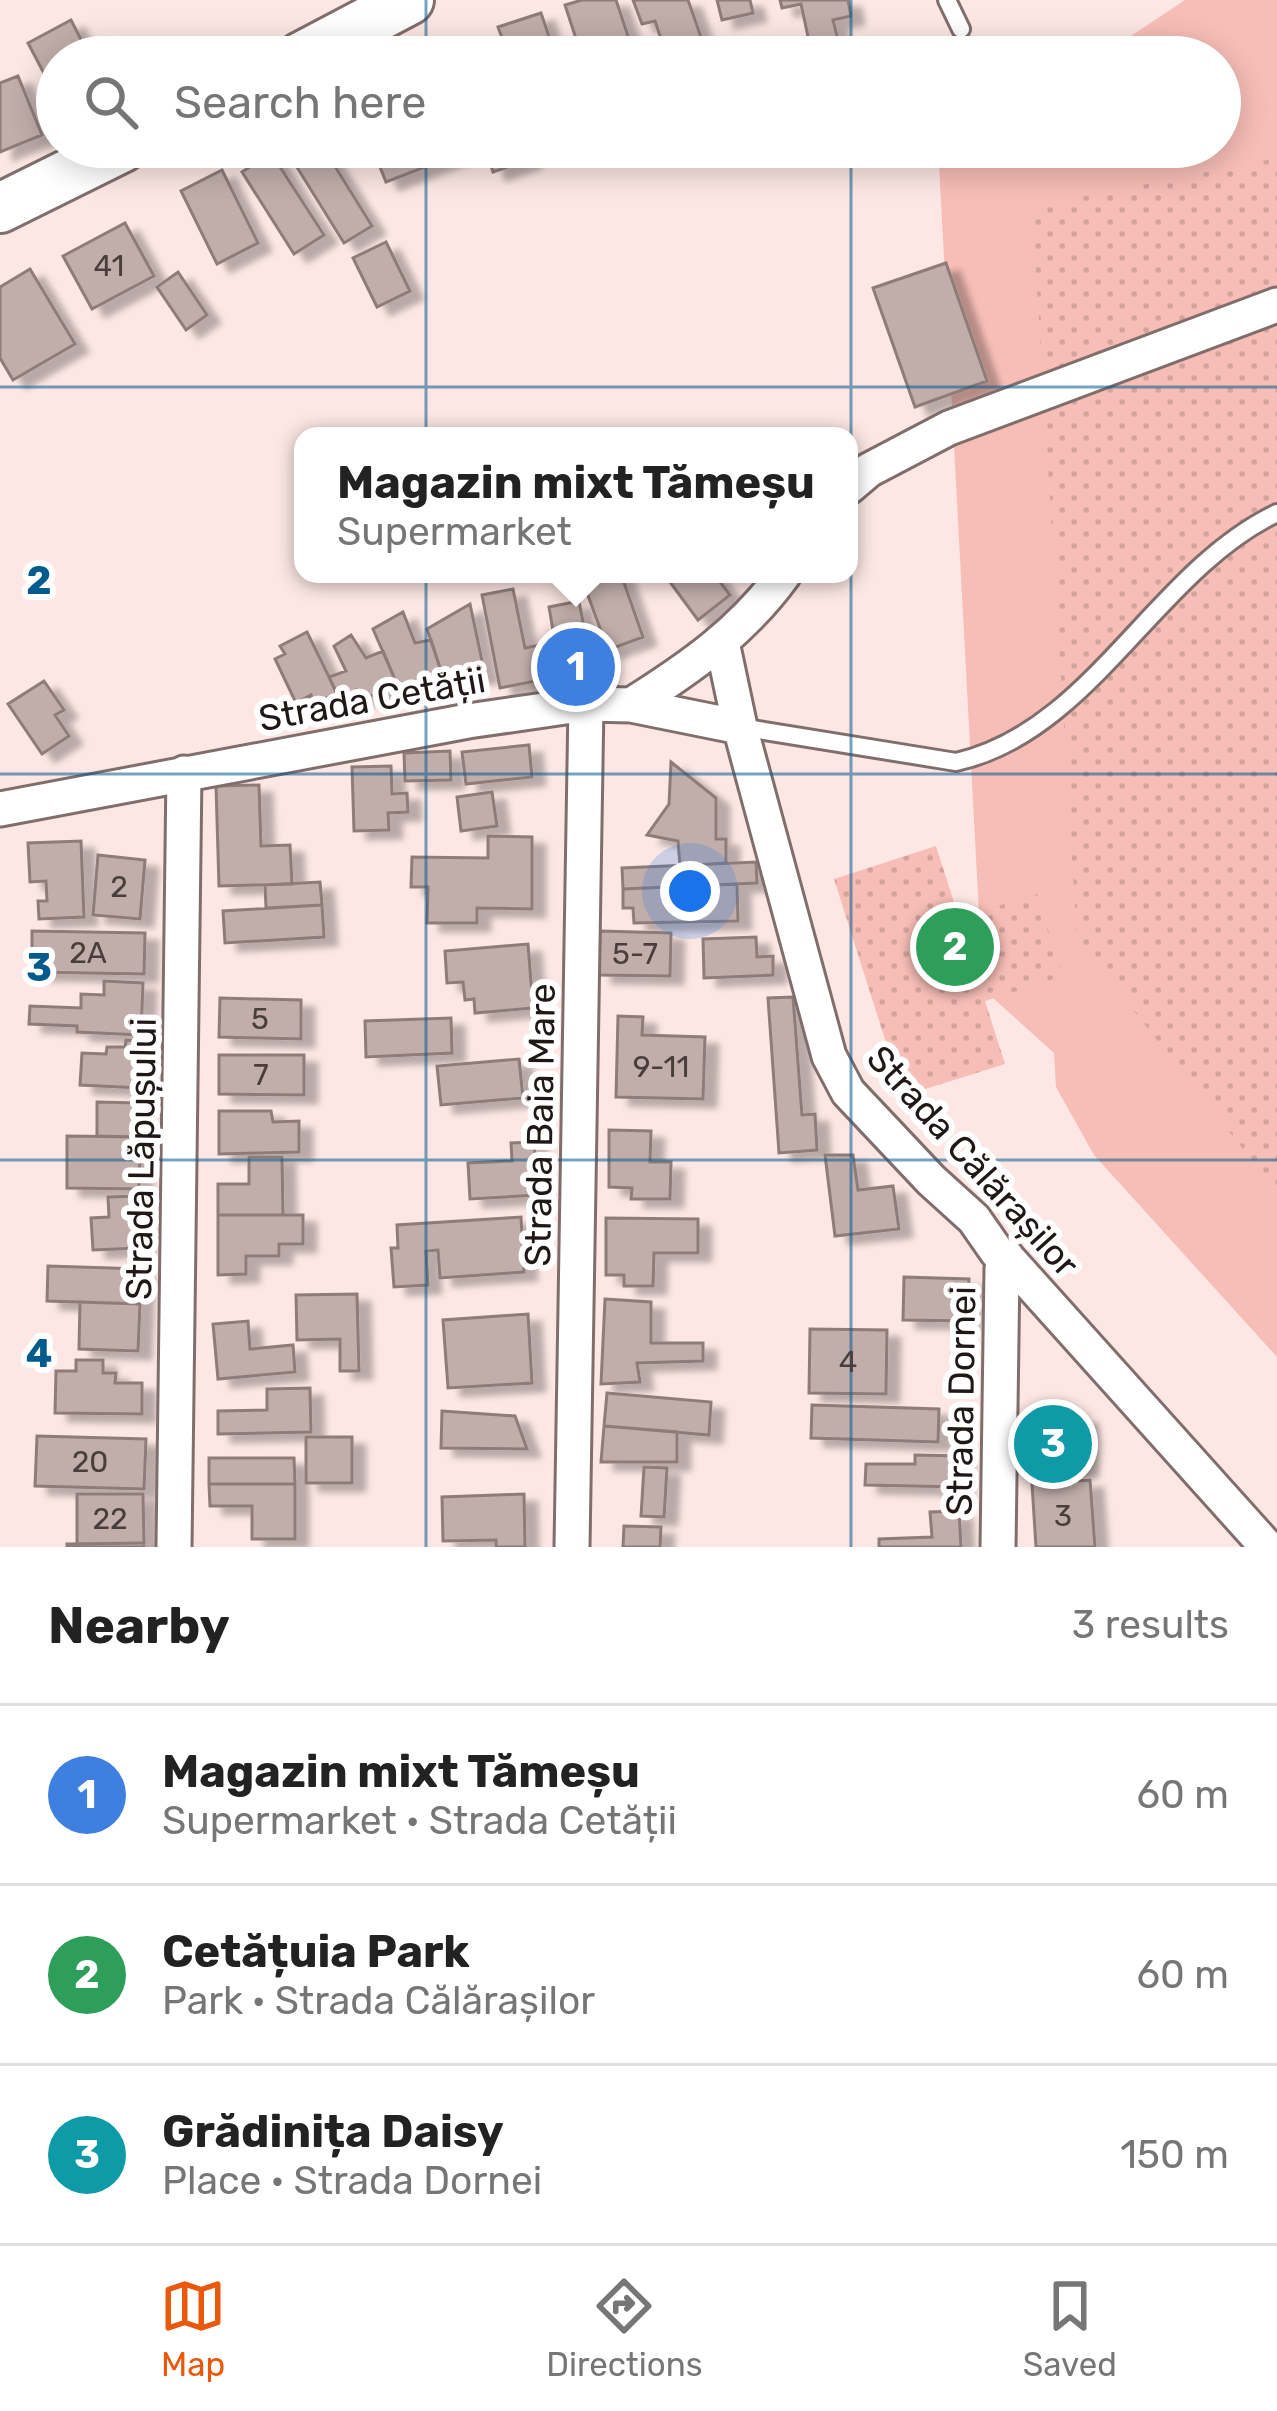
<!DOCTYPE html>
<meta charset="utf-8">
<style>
:root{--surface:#fff;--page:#f2f2f2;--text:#222;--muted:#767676;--line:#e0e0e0;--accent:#ea580c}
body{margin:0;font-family:Rubik,sans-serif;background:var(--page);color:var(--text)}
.you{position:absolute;left:690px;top:891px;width:42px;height:42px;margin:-30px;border:9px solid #fff;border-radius:50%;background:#1a73e8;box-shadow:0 0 0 18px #1a73e833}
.badge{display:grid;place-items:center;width:78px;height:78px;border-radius:50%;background:var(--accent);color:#fff;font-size:39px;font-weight:700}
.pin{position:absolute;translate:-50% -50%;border:6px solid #fff;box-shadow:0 3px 12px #0006}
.popup{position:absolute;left:294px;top:427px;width:564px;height:156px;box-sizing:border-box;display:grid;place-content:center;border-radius:24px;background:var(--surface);filter:drop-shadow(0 3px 9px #0005);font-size:39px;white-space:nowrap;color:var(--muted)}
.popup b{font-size:45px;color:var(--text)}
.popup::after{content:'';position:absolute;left:50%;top:100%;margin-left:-24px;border:24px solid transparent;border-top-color:var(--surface)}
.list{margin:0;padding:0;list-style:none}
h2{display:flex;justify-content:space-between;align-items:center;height:156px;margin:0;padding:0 48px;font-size:51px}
h2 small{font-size:39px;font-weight:400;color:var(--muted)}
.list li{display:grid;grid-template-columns:78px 1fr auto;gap:36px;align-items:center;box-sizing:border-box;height:180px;padding:0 48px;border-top:3px solid var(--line)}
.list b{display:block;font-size:45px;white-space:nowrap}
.list p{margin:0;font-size:39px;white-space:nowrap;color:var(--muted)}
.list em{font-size:39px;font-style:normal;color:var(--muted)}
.icon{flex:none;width:66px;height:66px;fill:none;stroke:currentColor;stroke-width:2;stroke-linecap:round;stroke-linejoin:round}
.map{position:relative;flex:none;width:1277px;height:1547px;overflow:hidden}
.search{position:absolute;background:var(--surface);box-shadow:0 6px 30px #0003;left:36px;right:36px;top:36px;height:132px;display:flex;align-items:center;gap:30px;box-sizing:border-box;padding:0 42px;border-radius:66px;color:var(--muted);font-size:45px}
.sheet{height:696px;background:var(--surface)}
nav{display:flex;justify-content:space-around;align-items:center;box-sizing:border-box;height:168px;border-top:3px solid var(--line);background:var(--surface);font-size:33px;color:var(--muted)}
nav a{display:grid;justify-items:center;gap:6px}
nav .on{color:var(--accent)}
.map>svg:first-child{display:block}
.grass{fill:#f7beb7}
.park{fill:url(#park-dots)}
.building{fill:#c1aeab;stroke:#8e7c7a;stroke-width:3;filter:url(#shadow)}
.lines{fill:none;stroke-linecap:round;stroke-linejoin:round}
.lane-casing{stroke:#806e6c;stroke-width:22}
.street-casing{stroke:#806e6c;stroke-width:39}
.secondary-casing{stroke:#806e6c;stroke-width:54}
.lane{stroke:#fff;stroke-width:16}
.street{stroke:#fff;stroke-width:33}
.secondary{stroke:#fff;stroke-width:48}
.grid{fill:none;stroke:#035a8c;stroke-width:3;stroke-opacity:0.55}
.labels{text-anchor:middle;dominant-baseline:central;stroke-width:12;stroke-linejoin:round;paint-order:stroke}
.number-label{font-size:30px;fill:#483e3c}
.street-label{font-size:36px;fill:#1f1817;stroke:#fff}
.grid-label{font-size:39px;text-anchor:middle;font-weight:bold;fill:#035a8c;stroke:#fff;stroke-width:12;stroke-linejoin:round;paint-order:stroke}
</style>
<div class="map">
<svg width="1277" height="1547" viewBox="0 0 1277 1547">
<defs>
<pattern id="park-dots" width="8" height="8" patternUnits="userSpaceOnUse" patternTransform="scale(3)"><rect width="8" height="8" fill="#f7beb7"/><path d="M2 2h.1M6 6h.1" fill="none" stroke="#d3a39d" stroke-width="1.8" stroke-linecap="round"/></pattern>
<filter id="shadow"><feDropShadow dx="13" dy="8" stdDeviation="3" flood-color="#0004"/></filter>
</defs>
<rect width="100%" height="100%" fill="#fce7e4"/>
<path class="grass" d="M1185 0H1277V1357L1094 1155 1056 1087 1054 1053 983 989 939 164 964 147H1220V57H1099Z"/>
<path class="park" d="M1277 158V1192L1077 939 1032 207Z
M936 846 959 918 1037 894 1063 976 985 1001 1005 1064 903 1096 834 879Z"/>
<path class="building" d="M582 0H616L635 57H582L565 5Z
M633 0H688L708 57H667L655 21 642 24Z
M717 0H750L753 13 722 20Z
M780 0H848L851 16 833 20 838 40 810 46 801 4 782 8Z
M541 13 556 57H509L498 27Z
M71 20 90 57H57V98L28 43Z
M490 45 494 57H455V56Z
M18 76 42 135 0 152V83Z
M323 147 372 226 344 243 285 148Z
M372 147H462L464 152 386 182Z
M485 147H524L528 160 493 172Z
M271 153 324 235 294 254 242 172Z
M222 170 258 243 217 264 181 191Z
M125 223 154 276 92 309 63 256Z
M386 242 410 291 377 307 353 258Z
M946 263 987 381 915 407 873 288Z
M30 269 75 344 13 380 0 358V287Z
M178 272 207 315 186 330 157 287Z
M605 574H621L643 637 608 650 583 582Z
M664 574H714L730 595 698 620Z
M513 589 525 648 555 642 549 607 579 601 592 670 500 688 482 595Z
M470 604 485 675 443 677 427 629Z
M403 612 415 643 431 640 443 677 399 689 373 629Z
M307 632 337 693 314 704 311 695 296 703 275 659 285 654 280 646Z
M351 635 366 658 383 651 399 689 362 698 356 690 340 701 329 677 346 671 334 646Z
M44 681 64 710 55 715 69 736 42 754 8 704Z
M529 745 532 777 466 784 462 752Z
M450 751 451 780 405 781 404 753Z
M671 762 716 798V839H726V863L680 866 678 841 647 835 669 804Z
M391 766 392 794 407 793 408 812 388 813 389 830 354 831 352 767Z
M259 785 261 846 290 845 292 884 219 886 216 786Z
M492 792 497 826 461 831 457 797Z
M488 836 532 837V909L477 908V923H427L428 887H411L412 857 488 858Z
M81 841 84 917 39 919 38 901H47L46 881 30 882 28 843Z
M98 855 145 860 140 919 93 915Z
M756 862 757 883 623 889 622 868Z
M320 882 322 905 266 908 265 885Z
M737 884 738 921 634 923 633 908H623V889Z
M322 905 324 937 225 943 223 911Z
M32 931 145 933 144 974 32 972Z
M600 931 671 933 670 976 599 975Z
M756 937 757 957 773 956V975L704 978 703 939Z
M528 944 533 1008 475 1013 474 999 465 1000 463 982 447 983 445 951Z
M104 981 143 983 141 1035 77 1032V1026L29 1024 30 1006 81 1008V994L104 995Z
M793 997 802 1115 815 1114 817 1150 779 1153 768 998Z
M220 998 301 1000V1039L219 1037Z
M618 1016 643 1017 642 1035 705 1037 703 1099 616 1097Z
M451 1018 452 1053 366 1057 365 1021Z
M126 1040 142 1041 140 1088 80 1085 82 1053 106 1054 107 1047H125Z
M219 1055H304V1095L219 1094Z
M519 1059 523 1098 441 1105 437 1066Z
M97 1102 140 1103V1137L97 1136Z
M219 1111H271L273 1122 299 1121V1152L219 1154Z
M609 1130 651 1131 650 1162H671L670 1199H631L632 1188 609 1187Z
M67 1136 140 1137 139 1189 67 1188Z
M534 1142 538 1195 470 1199 468 1163 512 1161 511 1143Z
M825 1155H853L858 1190 893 1186 899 1229 835 1236Z
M249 1157H282L283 1215H218V1184H249Z
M139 1196 141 1248 93 1250 91 1218 109 1217 108 1197Z
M218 1215H303V1244H279V1256H246V1274L218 1275Z
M521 1217 524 1272 440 1278 438 1250 426 1251 428 1285 394 1287 391 1248H398L397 1225Z
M606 1218 698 1219V1253H654L653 1286H624V1275H606Z
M48 1266 141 1269 140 1304 47 1301Z
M904 1277 969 1279 967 1321 903 1320Z
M357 1294 359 1371H340V1339L297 1340 296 1295Z
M605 1299 651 1302V1343H703V1361L637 1363 640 1382 601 1384Z
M80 1302 140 1304 138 1351 79 1349Z
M528 1314 532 1383 448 1388 443 1320Z
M248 1321 250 1349 293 1345 295 1372 218 1379 213 1324Z
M810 1329 887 1330 886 1394 809 1393Z
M76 1360H103V1373H116L115 1383H142V1414L55 1413 56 1371H76Z
M310 1388 311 1432 218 1434V1411L267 1410V1389Z
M607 1393 711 1402 709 1435 604 1426Z
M812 1405 939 1409 938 1442 811 1438Z
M442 1411 515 1416 527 1449 441 1448Z
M1084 1417 1085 1469 1023 1471 1022 1419Z
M604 1426 677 1432V1462H601Z
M37 1436 146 1439 144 1489 35 1486Z
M306 1437H352V1483H306Z
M915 1455 961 1456 960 1487 865 1485 866 1464H915Z
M209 1458H294L295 1484H209Z
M644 1467 667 1468 664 1517 641 1516Z
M1090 1480 1095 1547H1036L1032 1484Z
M209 1484H295V1539H252V1506H210Z
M77 1494H143L144 1543 77 1544Z
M524 1494 525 1547H496V1540L443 1541 442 1497Z
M959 1511 961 1547H879V1539L932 1537 930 1512Z
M624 1526 661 1527 660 1547H623Z
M144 1543V1547H67V1544Z"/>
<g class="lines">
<g class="lane-casing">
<path id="lane" d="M947 0 961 29
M740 727 956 762C1091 732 1155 571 1277 513"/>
</g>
<g class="street-casing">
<path id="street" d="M849 487 869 470 949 428 1277 305
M722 642 740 727
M631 705C690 668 743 631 784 574
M0 809 468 721 586 704 631 705 740 727 829 1056 848 1092 931 1180 974 1219 997 1252 1011 1262 1267 1547
M174 1547 184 773
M572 1547 586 704
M998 1547 1002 1268 1007 1257"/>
</g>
<g class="secondary-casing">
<path id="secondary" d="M301 57 409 0
M0 208 123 147"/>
</g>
<use href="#lane" class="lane"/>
<use href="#street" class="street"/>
<use href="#secondary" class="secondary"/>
</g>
<path class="grid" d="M426 0V57M851 0V57M426 147V1547M851 147V1547M0 387H1277M0 774H1277M0 1160H1277"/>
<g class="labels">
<g class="number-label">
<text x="109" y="266">41</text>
<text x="119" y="887">2</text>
<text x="88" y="953">2A</text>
<text x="635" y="954">5-7</text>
<text x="260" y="1019">5</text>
<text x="661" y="1067">9-11</text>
<text x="261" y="1075">7</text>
<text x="848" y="1362">4</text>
<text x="90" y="1462">20</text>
<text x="1063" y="1516">3</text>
<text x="110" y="1519">22</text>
</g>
<g class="street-label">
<text transform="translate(372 699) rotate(-10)">Strada Cetății</text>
<text transform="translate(540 1125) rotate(-89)">Strada Baia Mare</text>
<text transform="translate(141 1159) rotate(-89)">Strada Lăpușului</text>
<text transform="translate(973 1161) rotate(48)">Strada Călărașilor</text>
<text transform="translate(961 1401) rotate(-89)">Strada Dornei</text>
</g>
</g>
<g class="grid-label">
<text x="39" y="594">2</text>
<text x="39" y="981">3</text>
<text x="39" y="1367">4</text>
</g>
</svg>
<div class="you"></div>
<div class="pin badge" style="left:576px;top:667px;background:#3f7fe0">1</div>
<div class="popup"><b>Magazin mixt Tămeșu</b>Supermarket</div>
<div class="pin badge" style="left:955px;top:947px;background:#2e9e5b">2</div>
<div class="pin badge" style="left:1053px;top:1444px;background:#0f9aa8">3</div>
<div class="search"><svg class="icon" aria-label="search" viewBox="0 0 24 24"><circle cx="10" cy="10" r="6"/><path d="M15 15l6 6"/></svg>Search here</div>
</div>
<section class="sheet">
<h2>Nearby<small>3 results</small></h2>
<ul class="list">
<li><span class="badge" style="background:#3f7fe0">1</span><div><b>Magazin mixt Tămeșu</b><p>Supermarket · Strada Cetății</p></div><em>60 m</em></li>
<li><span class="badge" style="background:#2e9e5b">2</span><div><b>Cetățuia Park</b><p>Park · Strada Călărașilor</p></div><em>60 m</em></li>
<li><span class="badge" style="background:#0f9aa8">3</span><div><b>Grădinița Daisy</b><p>Place · Strada Dornei</p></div><em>150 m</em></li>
</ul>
</section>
<nav>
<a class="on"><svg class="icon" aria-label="map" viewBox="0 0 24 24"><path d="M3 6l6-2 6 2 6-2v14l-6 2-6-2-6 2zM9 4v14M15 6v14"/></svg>Map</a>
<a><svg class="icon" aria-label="directions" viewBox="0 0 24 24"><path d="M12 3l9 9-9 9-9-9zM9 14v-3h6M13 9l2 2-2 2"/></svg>Directions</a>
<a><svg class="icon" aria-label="saved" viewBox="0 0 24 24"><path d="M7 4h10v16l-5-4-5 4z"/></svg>Saved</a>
</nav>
